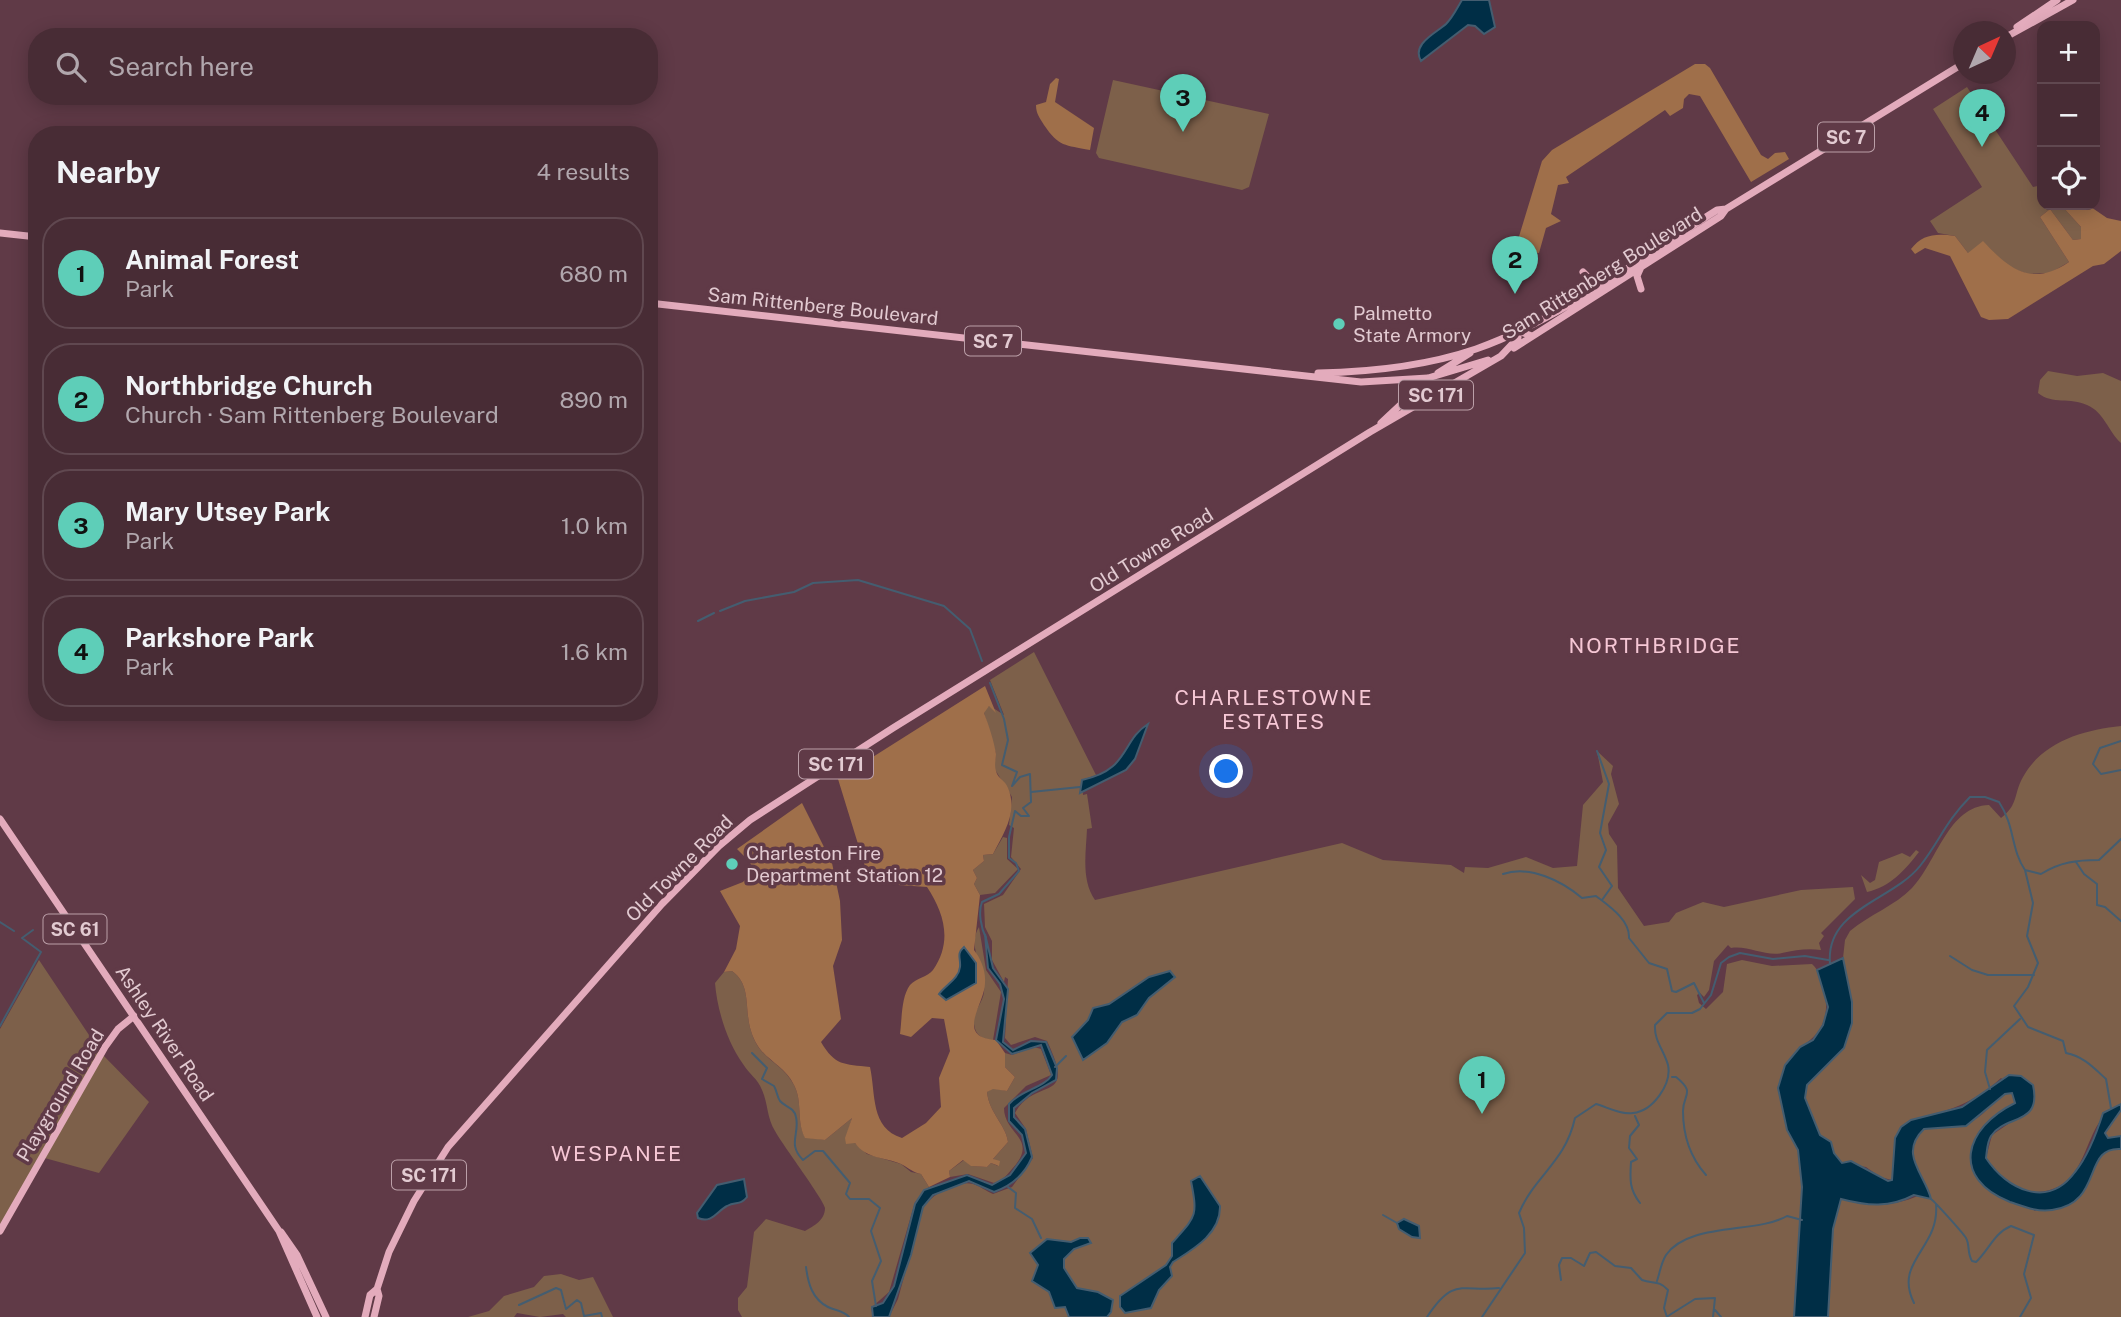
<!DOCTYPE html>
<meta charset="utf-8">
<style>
:root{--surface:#482c35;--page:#4f343d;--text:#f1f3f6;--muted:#b1a7ad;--line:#604850;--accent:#5eceb8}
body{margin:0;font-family:"Public Sans",sans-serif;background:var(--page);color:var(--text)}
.controls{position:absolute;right:21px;top:21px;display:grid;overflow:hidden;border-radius:14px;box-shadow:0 4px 18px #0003}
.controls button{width:63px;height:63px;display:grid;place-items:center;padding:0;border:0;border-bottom:2px solid var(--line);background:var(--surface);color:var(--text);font:35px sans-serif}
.compass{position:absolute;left:1953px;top:21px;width:63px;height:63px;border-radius:50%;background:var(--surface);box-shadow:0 4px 18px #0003;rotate:44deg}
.you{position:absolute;left:1227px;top:772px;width:24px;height:24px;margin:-18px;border:5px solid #fff;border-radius:50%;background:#1a73e8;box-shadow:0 0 0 10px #1a73e833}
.badge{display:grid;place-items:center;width:46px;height:46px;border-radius:50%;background:var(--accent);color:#111;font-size:23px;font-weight:700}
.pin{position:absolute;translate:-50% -58px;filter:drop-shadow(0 2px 4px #0008)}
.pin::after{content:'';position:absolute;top:37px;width:24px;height:21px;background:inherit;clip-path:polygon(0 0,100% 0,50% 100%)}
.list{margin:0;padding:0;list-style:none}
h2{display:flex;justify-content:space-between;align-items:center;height:91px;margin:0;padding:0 28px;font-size:30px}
h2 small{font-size:23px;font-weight:400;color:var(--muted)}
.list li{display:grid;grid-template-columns:46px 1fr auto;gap:21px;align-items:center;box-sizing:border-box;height:112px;margin:0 14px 14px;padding:0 14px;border:2px solid var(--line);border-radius:28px}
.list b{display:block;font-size:26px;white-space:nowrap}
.list p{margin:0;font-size:23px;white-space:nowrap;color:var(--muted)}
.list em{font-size:23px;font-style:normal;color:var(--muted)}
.icon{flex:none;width:38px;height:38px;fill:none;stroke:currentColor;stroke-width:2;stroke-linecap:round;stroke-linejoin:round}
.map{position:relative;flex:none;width:2121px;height:1317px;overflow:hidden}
.search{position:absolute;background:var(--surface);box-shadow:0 4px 18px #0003;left:28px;top:28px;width:630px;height:77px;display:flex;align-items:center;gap:18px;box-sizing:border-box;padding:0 24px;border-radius:28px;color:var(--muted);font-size:26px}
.panel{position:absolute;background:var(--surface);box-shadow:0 4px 18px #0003;left:28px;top:126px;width:630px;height:595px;border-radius:28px}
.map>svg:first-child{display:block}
.green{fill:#7d604a}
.forest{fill:#9f6f4a}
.water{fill:#002e46;stroke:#445d70;stroke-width:2}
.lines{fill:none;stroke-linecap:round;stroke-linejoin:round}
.stream{stroke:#445d70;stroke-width:2}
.major{stroke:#e3abbc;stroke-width:7}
.poi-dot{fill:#5eceb8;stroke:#603a47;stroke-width:2.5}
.labels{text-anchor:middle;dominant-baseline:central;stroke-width:7;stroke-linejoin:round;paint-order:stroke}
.shield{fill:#603a47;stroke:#bb9fa8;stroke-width:2}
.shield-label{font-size:18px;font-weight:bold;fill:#e2cad1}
.street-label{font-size:19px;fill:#e2cad1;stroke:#603a47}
.poi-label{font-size:19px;fill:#e2cad1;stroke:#603a47;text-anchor:start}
.neighbourhood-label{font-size:21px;letter-spacing:2px;fill:#f6c7d5;stroke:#603a47}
</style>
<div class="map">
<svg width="2121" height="1317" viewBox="0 0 2121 1317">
<rect width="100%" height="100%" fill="#603a47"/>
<path class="green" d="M1113 80 1269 114 1249 187 1242 190 1099 158 1096 153Z
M1967 87 2033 187 2042 185V205H2061L2081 227V239L2073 240 2050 209 2040 217 2069 262 2050 273 2028 274 1968 253 1955 236 1938 233 1930 221 1982 187 1933 109Z
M2048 371 2077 376 2103 373 2121 381V443C2108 431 2104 412 2087 405 2070 397 2053 405 2038 393L2040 380Z
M1034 652 1096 775 1082 780 1083 795 1087 794 1092 828 1087 829C1086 853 1081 880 1095 900L1342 843 1383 860 1451 865 1464 873 1465 867 1488 868 1526 857 1553 868 1577 866 1583 805 1603 782 1597 751 1613 766 1611 774 1619 804 1608 824 1609 834 1617 846 1618 888 1644 926 1669 922 1676 913 1703 902 1724 907 1801 890 1853 887 1855 899 1821 933 1824 936 1819 943 1821 950C1807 948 1796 950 1782 953 1766 957 1748 945 1731 948L1728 945 1714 961 1709 990 1704 997 1700 993 1697 995 1699 1003 1706 1009 1723 992 1727 964 1742 960 1772 966 1812 964C1819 970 1822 980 1824 990 1830 1015 1823 1034 1800 1047L1787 1130 1798 1150 1802 1187 1794 1317H889L898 1299 923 1207C934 1194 955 1180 973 1184 980 1186 986 1191 993 1194L1012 1187 1033 1158 1026 1129 1015 1113C1035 1075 1078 1106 1047 1041L1035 1037 1011 1045 1005 1038 1008 979 1005 977 1004 982 992 960V941L985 927 984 904 1003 895 1021 869 1011 857 1014 828 1009 825 1012 797 994 768 996 754 984 713 985 707 990 706 1004 715 990 680Z
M2121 726V1104C2079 1119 2095 1189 2037 1192 2015 1193 1998 1176 1986 1158L1992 1135 2033 1107 2001 1078C1974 1103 1947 1112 1911 1120L1894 1154 1892 1180 1880 1177 1866 1167 1842 1163 1834 1153 1831 1142 1820 1135 1805 1098 1807 1085 1829 1064 1852 1002 1843 958 1845 940 1850 931C1869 915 1896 905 1912 888 1937 862 1948 806 1989 805L2001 818C2019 804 2013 795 2023 777 2043 741 2084 730 2121 726Z
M1003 837 1007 838V859L1018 869 995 893 980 895 974 884 977 878 973 870 984 861 983 855 993 854Z
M1916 850 1919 852C1905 870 1890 887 1867 892L1861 875 1870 883 1875 880 1879 862 1902 853 1910 857Z
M979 927 986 970 1001 992 993 1040C983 1040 975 1035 974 1024 972 1012 983 1003 984 992 986 969 966 947 979 927Z
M39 960 101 1053 149 1102 99 1173 41 1157 0 1231V1029Z
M732 971C752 985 744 1010 751 1031 760 1061 781 1061 794 1085 803 1102 796 1121 805 1137L825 1140 852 1118 847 1136 867 1154 901 1164 911 1172 921 1174 929 1187 915 1202 889 1292 871 1308 873 1317H742L738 1310V1298L747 1287 754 1232 766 1219 805 1231C814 1226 825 1220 825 1208 824 1200 782 1144 775 1131 767 1119 768 1103 762 1090 758 1079 749 1074 743 1064 727 1042 717 1009 715 983L724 972Z
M1034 1047 1041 1049 1051 1075 1026 1086 1004 1108C1004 1135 1040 1138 1012 1169 1006 1176 1003 1180 994 1183L968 1174 950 1177 949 1171 964 1160 972 1166 987 1167 991 1163 998 1166 993 1159 1008 1142C1006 1125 989 1113 987 1092L993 1088 1007 1091 1015 1077 1005 1067V1053L1012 1055Z
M2012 1093 2015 1103C1987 1117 1970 1133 1971 1165L2035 1211 2095 1166C2101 1153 2107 1148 2121 1149V1317H1828L1833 1229 1841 1199C1872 1209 1900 1206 1928 1191 1919 1179 1915 1167 1913 1151 1910 1117 1958 1130 1977 1118 1990 1110 1996 1095 2012 1093Z
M2121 1110V1136L2108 1138 2105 1134Z
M561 1274 579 1280 593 1277 613 1317H566L563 1314 540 1317 517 1313 514 1317H468L489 1311 504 1296 534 1287 544 1276Z"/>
<path class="forest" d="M1695 64H1705L1710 68 1761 155 1768 159 1775 153 1785 152 1789 159 1751 182 1700 96 1689 94 1684 99 1683 108 1670 116 1665 110 1566 177 1569 183 1558 185 1551 214 1561 221 1546 228 1539 253 1525 252 1517 243 1542 161 1552 150Z
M1056 78 1059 79 1055 102 1094 128 1090 150C1065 145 1059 147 1044 125 1040 118 1036 114 1036 105L1046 102 1050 84Z
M2061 205H2088L2107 218 2121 221V251L2104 264 2093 266 2008 319 1989 320 1981 317 1950 256 1925 248 1915 254 1911 249C1922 234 1937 233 1955 236L1968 253 1983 241C2010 270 2032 287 2069 262L2040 217 2050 209 2073 240 2081 239V227Z
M985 686 996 713 989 706 984 713C989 726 994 741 996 754 996 760 994 765 996 771 998 779 1005 780 1008 788 1018 812 1004 833 993 854L983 855 984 861 973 870 977 878 974 884 980 895 974 950C981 959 986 971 985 983 985 1004 954 1037 996 1040L1005 1053V1067L1015 1077 1007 1091 993 1089 987 1092C989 1113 1006 1125 1008 1142L993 1159 1000 1161 999 1166 991 1163 987 1167 971 1166 963 1160 949 1171 950 1177 929 1187 921 1174C912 1172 909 1168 901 1164 885 1157 866 1159 855 1143L846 1144 845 1138 852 1118 825 1140 805 1138C796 1121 803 1102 794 1085 782 1061 760 1061 751 1031 744 1010 752 985 732 971L724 972 736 949 740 926 720 891 743 882 753 871 750 862 737 849 802 803 832 863 840 901 842 940 833 966 841 1019 821 1042C835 1066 844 1064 870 1067 876 1094 870 1128 902 1138L926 1123 941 1107 939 1078 950 1051 944 1019 932 1018 911 1037 900 1034C902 1020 901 997 910 985 916 978 928 977 933 970 953 941 944 913 927 887L870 883 838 779Z"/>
<path class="water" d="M1462 0H1489L1495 27 1484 34 1475 26 1468 25 1421 61C1411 44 1436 33 1446 24 1453 17 1457 8 1462 0Z
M1148 724 1135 759 1126 770 1080 793 1082 780C1130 770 1121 741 1148 724Z
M985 934 993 968 1008 989 1003 1042 1013 1050 1031 1041 1046 1042 1057 1068 1056 1080 1032 1093 1014 1108V1117L1025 1129 1032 1157C1025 1174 1011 1186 994 1192L969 1181 933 1195 923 1207 911 1255 889 1317H873L872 1307 883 1303 894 1286 915 1204 924 1190 967 1175 992 1185 1010 1175 1026 1153 1022 1135 1009 1121V1104C1021 1090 1044 1088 1052 1075L1041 1045 1012 1054 996 1040 1004 999 1000 984 988 968Z
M964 947 976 963V983L946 1000 939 994C945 985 959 979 960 967 961 958 956 954 964 947Z
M1843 958 1852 1002V1023L1844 1048 1807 1085 1805 1098 1820 1135 1831 1142 1834 1153 1842 1163 1851 1161 1888 1181 1892 1180 1895 1138 1901 1127 1911 1120 1962 1107 2009 1075 2021 1076 2033 1085C2042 1126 2006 1114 1991 1136 1987 1142 1987 1151 1986 1158 2007 1190 2048 1209 2075 1172 2088 1156 2097 1132 2103 1113L2121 1104V1110L2105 1133 2108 1138 2121 1136V1149C2082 1146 2104 1203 2052 1210 2036 1212 2025 1207 2010 1202 1950 1178 1964 1128 2015 1103L2012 1093 2005 1094 1966 1126 1924 1129C1898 1154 1925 1174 1931 1199L1914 1195C1890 1208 1867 1206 1841 1199L1833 1229 1828 1317H1794L1802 1187 1798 1150 1787 1130 1778 1088 1785 1065 1800 1047 1813 1040 1823 1025 1828 1007 1817 970Z
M1170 971 1175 977 1149 998 1137 1015 1122 1022 1107 1043 1083 1060 1072 1037 1088 1020 1093 1008 1109 1004 1149 977Z
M1200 1176 1220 1206C1221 1234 1192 1250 1173 1262L1170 1267 1172 1276 1159 1290 1151 1308 1125 1313 1120 1307V1296L1166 1265 1172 1256V1243C1196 1216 1198 1217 1191 1181Z
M744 1179 747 1197C740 1206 736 1201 727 1206 717 1211 712 1224 698 1218L697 1213 717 1185Z
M1404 1219 1419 1226 1420 1238 1412 1237 1399 1229 1397 1223Z
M1080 1238H1088L1091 1243 1074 1249 1064 1259V1268L1077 1288 1098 1292 1113 1300 1111 1312 1107 1317H1069L1065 1307 1055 1308 1049 1292 1032 1281 1038 1265 1030 1253 1047 1239 1071 1242Z"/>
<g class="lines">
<path class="stream" d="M720 611 745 601 794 592 813 583 858 580 944 606 970 629 982 661
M698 621 714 613
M2121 741 2100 748 2093 764 2101 774 2121 770
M1597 751 1609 784 1600 833 1606 850 1599 867 1612 886 1602 900
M1031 792 1080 787
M2076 862 2084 874 2097 884V905L2105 907 2121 921
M2025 870 2033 903 2027 936 2038 963 2028 987 2014 1006 2028 1027 2063 1041 2066 1053C2083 1056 2094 1068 2106 1079L2111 1108
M1503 874C1530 865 1562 881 1582 898L1596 896C1609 906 1630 920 1629 938L1649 963 1667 969 1672 991 1676 992 1694 983 1704 1003
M0 922 14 931
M986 938C981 928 978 912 982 902L999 894 1019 871 1016 863 1009 858V837L1015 811 1021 816H1029L1023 808 1031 802 1030 774 1020 777 1012 786 1017 772 1002 765 1008 740 1004 719 990 683
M1950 956 1972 970 1988 975H2034
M1830 964C1825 909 1892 901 1920 866 1939 842 1946 821 1970 797H1985L1999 802C2015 826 2011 850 2025 870L2041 874C2060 862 2077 860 2099 860L2121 839
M0 1026 41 952 22 938 33 930
M752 1053 767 1068 762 1079 774 1086C777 1091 777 1097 780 1101 785 1107 794 1107 796 1117 800 1134 787 1144 803 1160L815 1151H823L850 1183 846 1194 850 1199H869L880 1208 871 1231 881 1261 872 1281 876 1306
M1055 1067 1066 1056
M1672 1077H1676C1696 1093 1683 1094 1683 1111 1683 1135 1690 1157 1706 1175
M1990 1089 1985 1072 1987 1050 2020 1019
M1635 1116 1639 1125 1630 1136 1629 1148 1637 1159 1631 1162C1630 1179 1629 1189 1640 1203
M1008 1187 1016 1193 1015 1208 1032 1219 1041 1238
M1931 1199C1936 1203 1963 1233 1966 1238 1970 1245 1967 1253 1972 1261L1976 1262C1989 1250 1994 1233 2011 1226L2034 1235 2024 1274 2031 1298 2020 1317
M1383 1215 1397 1223
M806 1267C808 1283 812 1299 828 1307 836 1311 843 1310 849 1317
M1561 1280 1559 1265 1562 1258H1571L1584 1266 1590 1253 1596 1252 1615 1266 1631 1268 1642 1280C1653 1284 1659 1280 1668 1290L1664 1308 1667 1317
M1657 1281C1660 1272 1661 1263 1666 1255 1689 1222 1756 1234 1787 1216L1802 1220
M1914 1303C1893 1261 1940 1249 1936 1204
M519 1305 556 1288 561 1290 566 1309 577 1300 581 1303 584 1316 601 1313 602 1317
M1715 1310 1721 1317
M1668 1316 1695 1299 1715 1298 1713 1317
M1427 1317C1454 1276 1462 1292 1499 1288
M1482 1317 1525 1253 1524 1228 1519 1213C1535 1175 1565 1163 1575 1118L1596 1104C1607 1107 1621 1115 1633 1113 1653 1111 1672 1084 1668 1065 1664 1050 1654 1041 1655 1025L1667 1013H1692L1700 1009 1711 995 1721 963 1729 957 1740 953 1773 959 1805 956 1828 960"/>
<path class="major" d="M2017 27 2057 0
M2006 37 2073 0
M0 233 37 237
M1583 272 1589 278V290
M1641 289 1637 276 1641 267
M649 303 1361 382 1428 378 1488 360
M1514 348 1721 216 1726 209
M1318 373C1370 372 1426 366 1476 349 1561 319 1642 257 1717 210L1726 209 1964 63
M1438 373 1470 353
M1381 423 1428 379
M0 819 279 1231 317 1317
M410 1169 418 1176 421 1188
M0 1231 105 1047 118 1029 134 1016
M281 1232 297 1255 326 1317
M365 1317 370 1295 377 1289
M374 1317 379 1296 377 1289 389 1252 414 1201 448 1147 662 904 719 846 750 820 893 728 1370 432 1501 356 1518 338V331L1532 336"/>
</g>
<g class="poi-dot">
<circle cx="1339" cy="324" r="7"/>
<circle cx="732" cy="864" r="7"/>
</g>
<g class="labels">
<g class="shield">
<rect x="1818" y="122.5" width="56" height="29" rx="5"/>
<rect x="965" y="326.5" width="56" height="29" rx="5"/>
<rect x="1399" y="380.5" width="74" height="29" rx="5"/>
<rect x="799" y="749.5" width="74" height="29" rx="5"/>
<rect x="43.5" y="914.5" width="63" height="29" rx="5"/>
<rect x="392" y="1160.5" width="74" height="29" rx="5"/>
</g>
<g class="shield-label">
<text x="1846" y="137">SC 7</text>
<text x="993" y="341">SC 7</text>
<text x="1436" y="395">SC 171</text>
<text x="836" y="764">SC 171</text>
<text x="75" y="929">SC 61</text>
<text x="429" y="1175">SC 171</text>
</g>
<g class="street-label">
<text transform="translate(1602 273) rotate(-32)">Sam Rittenberg Boulevard</text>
<text transform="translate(823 306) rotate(6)">Sam Rittenberg Boulevard</text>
<text transform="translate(1151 550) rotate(-32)">Old Towne Road</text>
<text transform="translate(679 868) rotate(-45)">Old Towne Road</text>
<text transform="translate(165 1033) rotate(56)">Ashley River Road</text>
<text transform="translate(60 1095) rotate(-59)">Playground Road</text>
</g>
<g class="poi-label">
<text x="1353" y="313">Palmetto<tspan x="1353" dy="22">State Armory</tspan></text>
<text x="746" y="853">Charleston Fire<tspan x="746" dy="22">Department Station 12</tspan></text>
</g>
<g class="neighbourhood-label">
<text x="1655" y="645">NORTHBRIDGE</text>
<text x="1274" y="697">CHARLESTOWNE<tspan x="1274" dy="24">ESTATES</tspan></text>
<text x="617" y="1153">WESPANEE</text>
</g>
</g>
</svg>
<div class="controls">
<button>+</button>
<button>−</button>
<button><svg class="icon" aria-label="locate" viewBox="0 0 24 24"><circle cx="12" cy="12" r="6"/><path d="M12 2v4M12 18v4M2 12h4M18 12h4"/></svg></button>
</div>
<svg class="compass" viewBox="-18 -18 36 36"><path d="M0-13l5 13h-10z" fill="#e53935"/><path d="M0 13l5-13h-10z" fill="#b1a7ad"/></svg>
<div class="you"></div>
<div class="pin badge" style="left:1482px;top:1114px">1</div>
<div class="pin badge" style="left:1515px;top:294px">2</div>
<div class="pin badge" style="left:1183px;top:132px">3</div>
<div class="pin badge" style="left:1982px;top:147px">4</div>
<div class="search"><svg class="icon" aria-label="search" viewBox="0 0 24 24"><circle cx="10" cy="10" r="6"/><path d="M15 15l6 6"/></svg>Search here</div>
<section class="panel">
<h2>Nearby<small>4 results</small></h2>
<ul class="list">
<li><span class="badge">1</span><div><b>Animal Forest</b><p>Park</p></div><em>680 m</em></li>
<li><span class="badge">2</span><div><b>Northbridge Church</b><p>Church · Sam Rittenberg Boulevard</p></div><em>890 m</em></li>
<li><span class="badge">3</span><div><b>Mary Utsey Park</b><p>Park</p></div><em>1.0 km</em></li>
<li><span class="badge">4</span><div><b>Parkshore Park</b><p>Park</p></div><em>1.6 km</em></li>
</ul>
</section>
</div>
